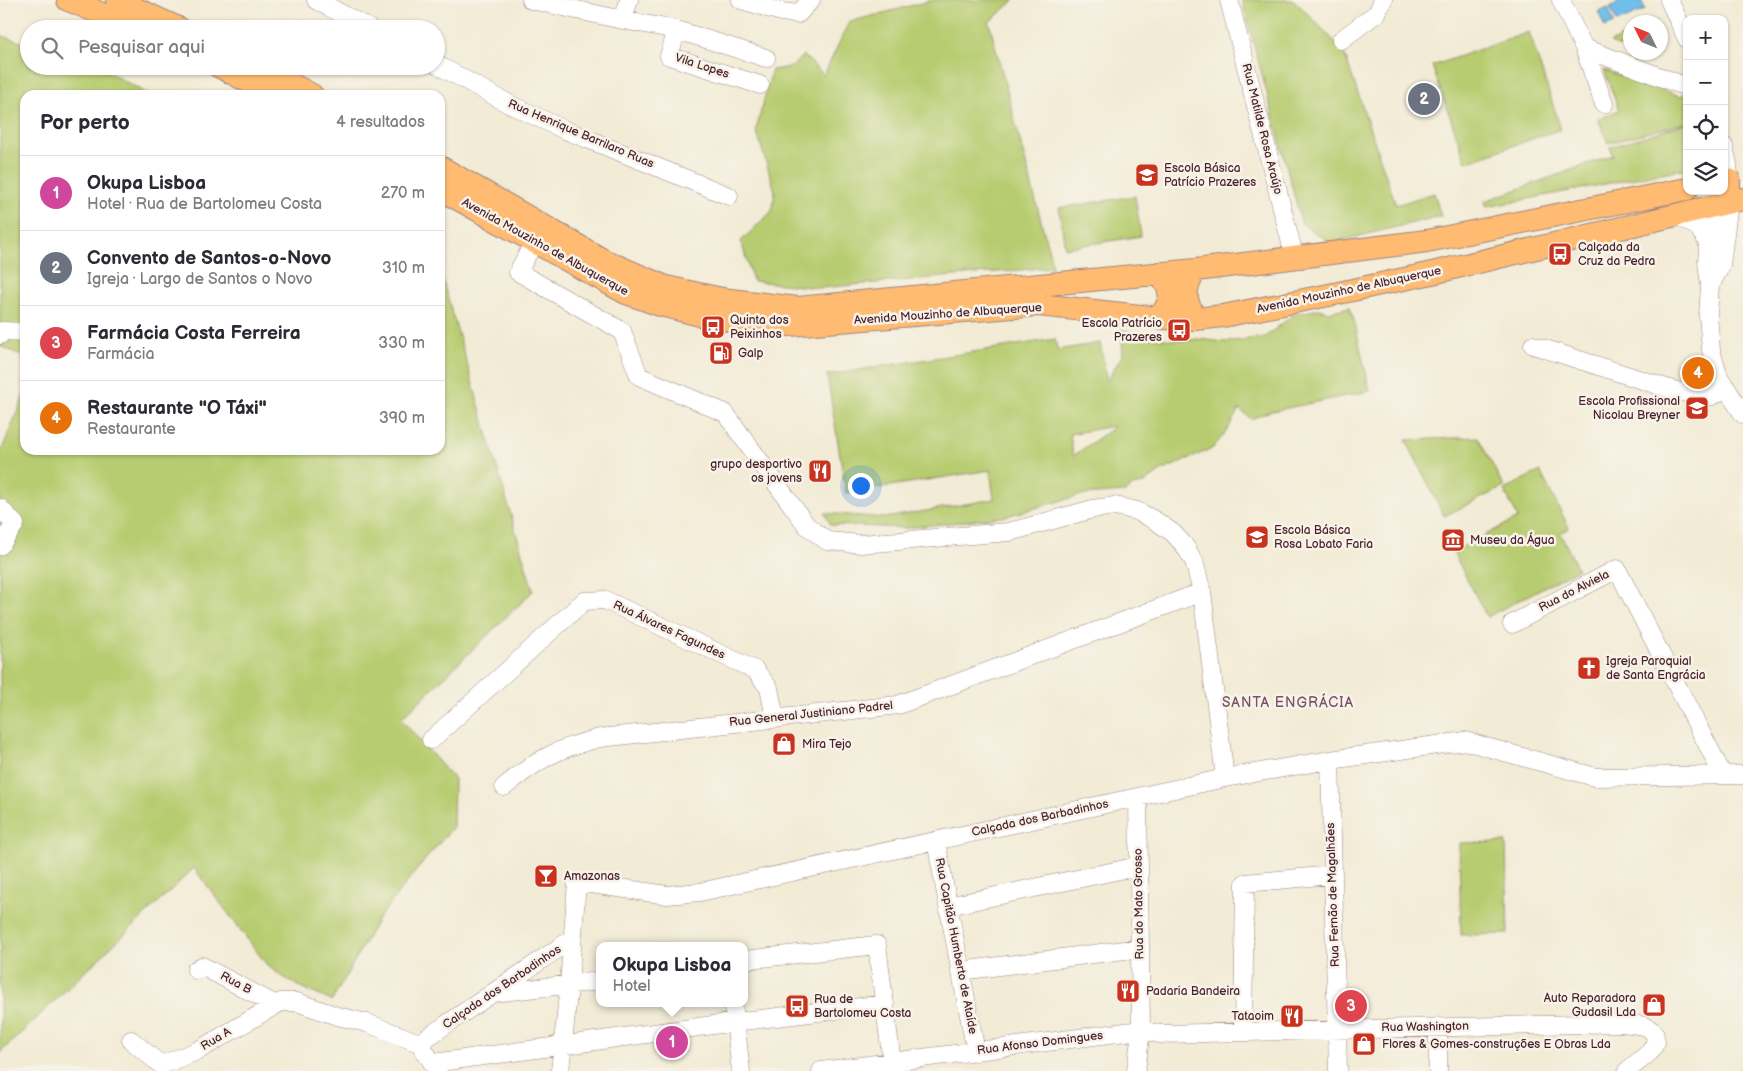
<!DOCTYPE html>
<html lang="pt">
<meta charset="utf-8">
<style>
:root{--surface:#fff;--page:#f7f7f7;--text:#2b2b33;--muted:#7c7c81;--line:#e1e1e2;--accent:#b45309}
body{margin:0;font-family:"Balsamiq Sans",sans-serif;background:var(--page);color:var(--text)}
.controls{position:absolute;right:15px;top:15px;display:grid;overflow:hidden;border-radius:10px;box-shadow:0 1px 4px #0004}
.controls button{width:45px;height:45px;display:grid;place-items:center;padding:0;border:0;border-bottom:1px solid var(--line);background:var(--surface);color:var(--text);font:25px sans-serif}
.compass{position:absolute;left:1623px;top:15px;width:45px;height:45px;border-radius:50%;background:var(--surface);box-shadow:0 1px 4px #0004;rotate:313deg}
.you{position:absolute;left:860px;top:485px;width:18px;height:18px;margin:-12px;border:4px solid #fff;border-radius:50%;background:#1a73e8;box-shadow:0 0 0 8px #1a73e833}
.badge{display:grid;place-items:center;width:32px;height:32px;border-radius:50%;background:var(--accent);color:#fff;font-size:16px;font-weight:700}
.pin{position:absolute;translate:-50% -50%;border:2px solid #fff;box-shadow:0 1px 5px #0006}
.popup{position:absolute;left:596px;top:942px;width:152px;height:65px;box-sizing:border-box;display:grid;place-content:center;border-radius:10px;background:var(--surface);filter:drop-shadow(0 1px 4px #0005);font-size:16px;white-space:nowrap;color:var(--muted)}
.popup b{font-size:19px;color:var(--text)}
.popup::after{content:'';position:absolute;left:50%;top:100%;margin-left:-10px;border:10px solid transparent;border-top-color:var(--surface)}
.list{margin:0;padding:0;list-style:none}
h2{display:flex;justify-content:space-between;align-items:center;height:65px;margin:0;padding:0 20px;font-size:21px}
h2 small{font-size:16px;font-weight:400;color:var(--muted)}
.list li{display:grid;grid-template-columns:32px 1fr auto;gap:15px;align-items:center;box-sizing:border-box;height:75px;padding:0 20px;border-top:1px solid var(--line)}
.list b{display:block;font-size:19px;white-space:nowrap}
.list p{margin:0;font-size:16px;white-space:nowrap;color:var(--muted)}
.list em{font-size:16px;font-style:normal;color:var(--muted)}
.icon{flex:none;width:28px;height:28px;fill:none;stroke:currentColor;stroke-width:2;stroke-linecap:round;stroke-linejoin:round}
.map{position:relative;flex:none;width:1743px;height:1071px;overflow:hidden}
.search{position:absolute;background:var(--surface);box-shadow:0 1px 4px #0004;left:20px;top:20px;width:425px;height:55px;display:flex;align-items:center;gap:12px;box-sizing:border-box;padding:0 18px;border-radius:28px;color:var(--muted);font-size:19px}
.panel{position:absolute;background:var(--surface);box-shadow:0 1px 4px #0004;left:20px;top:90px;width:425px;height:365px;border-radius:15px}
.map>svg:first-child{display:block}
.green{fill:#b7cc70;stroke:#80764e;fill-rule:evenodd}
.water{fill:#6fbfea;stroke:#5c6f8a}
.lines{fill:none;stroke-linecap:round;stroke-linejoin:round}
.minor-casing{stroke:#9e8580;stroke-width:19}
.major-casing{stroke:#9e8580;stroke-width:24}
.minor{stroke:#fff;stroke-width:18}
.major{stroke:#ffbb71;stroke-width:22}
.labels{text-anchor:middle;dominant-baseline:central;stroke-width:5;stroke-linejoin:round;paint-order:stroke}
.street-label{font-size:12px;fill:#4a1f2b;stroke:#f7f3e8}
.poi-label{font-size:12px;fill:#4a1f2b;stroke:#f7f3e8;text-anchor:start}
.neighbourhood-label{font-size:14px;letter-spacing:1px;fill:#7a4f68;stroke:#f7f3e8}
</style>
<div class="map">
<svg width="1743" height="1071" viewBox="0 0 1743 1071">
<rect width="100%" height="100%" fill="#f7f3e8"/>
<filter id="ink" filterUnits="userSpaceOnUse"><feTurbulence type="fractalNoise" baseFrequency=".02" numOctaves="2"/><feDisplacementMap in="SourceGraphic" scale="10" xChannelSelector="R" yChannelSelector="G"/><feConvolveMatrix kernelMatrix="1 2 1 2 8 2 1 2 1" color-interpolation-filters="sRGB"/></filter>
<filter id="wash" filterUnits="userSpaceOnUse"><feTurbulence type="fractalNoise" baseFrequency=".0096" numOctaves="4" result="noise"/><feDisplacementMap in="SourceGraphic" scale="20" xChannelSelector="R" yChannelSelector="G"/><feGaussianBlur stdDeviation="1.12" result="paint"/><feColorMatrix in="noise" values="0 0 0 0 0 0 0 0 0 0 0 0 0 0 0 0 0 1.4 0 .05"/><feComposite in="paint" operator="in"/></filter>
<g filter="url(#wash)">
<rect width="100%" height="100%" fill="#f2ebd5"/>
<path class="green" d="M933 0H1015L989 22 1053 267 820 288 753 281 741 241 772 211 775 191 756 130 772 70 792 67 803 55 824 75 849 22Z
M1242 0H1294L1343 50 1396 205 1434 193 1441 216 1331 243 1302 224Z
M1529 32 1561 129 1466 162 1432 66Z
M1630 33V51L1610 43Z
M0 35 29 45V66H91L108 72 150 95H25V357L0 346Z
M1604 70 1680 96 1687 93V122L1608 143 1598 119 1619 110Z
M1687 123V168L1487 207 1485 201 1613 155 1610 147Z
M1135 196 1141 236 1065 248 1059 208Z
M440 271 533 591 401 719 454 779 453 827 419 867 378 919 332 1001C308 991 287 982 267 965L194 868 0 1053V454L25 393V450H440Z
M1349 307 1354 320 1370 391 1268 412 1251 419 1239 409 1226 432 1213 448 1161 471 1143 484 1132 486 1125 492 1081 495 1003 517 906 528 831 525 825 513 885 518 994 499 990 470 846 493 827 375 1055 339 1057 350 1100 343 1107 381 1123 354 1121 329 1147 337 1183 341 1197 339 1225 342 1265 337 1294 314 1320 309 1329 312ZM1113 426 1114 427 1073 456 1070 434Z
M1478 437 1504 487 1444 516 1406 440Z
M1540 471 1569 528 1560 533 1578 569 1487 617 1453 552 1518 518 1504 490Z
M1506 842 1508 934 1461 935 1459 843Z"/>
<path class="water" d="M1625 0H1641L1645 10 1617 22 1610 7Z
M1608 8 1614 23 1605 27 1598 12Z"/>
</g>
<g filter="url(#ink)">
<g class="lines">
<g class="minor-casing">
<path id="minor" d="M316 0 370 29
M531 0 623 20 629 0
M741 0 781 12 798 14 811 0
M1229 0 1295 259
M1561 0 1584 48 1687 87
M1669 0 1687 39
M623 20 677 30 766 58
M677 30 669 56 760 85
M1341 40 1377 13 1383 0
M1584 48 1604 104
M436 64 509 104 565 130 729 196
M1724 146 1728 165 1729 180
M1711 206 1707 262 1710 286 1708 315 1711 350 1719 377 1743 414
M1674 214 1698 227 1708 243
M534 242 518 272 622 331 639 376 725 413 807 526 827 541 861 544 1009 532 1093 509 1115 506 1137 511 1156 521 1173 533 1184 545 1194 561 1202 592 1225 778
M1710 286 1721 265 1729 202
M0 335 2 331 25 332
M1533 345 1676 391 1712 396 1726 388
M0 508 15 524 0 546
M1512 624 1617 569 1723 775
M431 740 584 601 605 600 755 670 769 688 775 718
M1330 760 1338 1071
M504 787C538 759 558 748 600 738L898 705 1202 592
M936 841 976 1052
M948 906 1139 866
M744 960 877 945 893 1071
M196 970 202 966 276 1005
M960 971 1140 948
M493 993 600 981
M733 1003 741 1071
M1438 1027V1071
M1243 1032 1245 883 1332 875
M131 1040 161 1065 197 1051 281 1002H297L337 1016 367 1023 419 1043 438 1071
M419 1043 572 939
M433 1063 735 1022 885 1004
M560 1071 569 985 577 882 667 895 700 892 1225 778 1330 760 1465 741 1595 777 1743 775
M821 1071 1141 1030 1160 1034 1624 1023 1645 1026 1654 1032 1656 1042 1650 1052 1627 1071
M1136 1071 1141 1030 1138 797"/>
</g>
<g class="major-casing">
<path id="major" d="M68 0 139 29
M117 0 180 29
M218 66 275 95
M257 66 312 95
M440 167 603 260 666 287 722 299 798 308 1196 270 1427 241 1687 189
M440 189 626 293 657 304 716 319 790 325 1039 305 1159 318 1196 319 1223 316 1334 294 1432 273 1743 199
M1729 202V180
M1196 270C1183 290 1184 299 1196 319
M1159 273C1173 292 1173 299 1159 318"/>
</g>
<use href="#minor" class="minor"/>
<use href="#major" class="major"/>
</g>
</g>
<defs>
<g id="school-square" transform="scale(1.25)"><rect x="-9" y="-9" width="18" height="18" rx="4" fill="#c8321e" stroke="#f7f3e8"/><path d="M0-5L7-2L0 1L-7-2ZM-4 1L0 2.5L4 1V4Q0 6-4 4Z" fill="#fff"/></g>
<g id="bus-square" transform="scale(1.25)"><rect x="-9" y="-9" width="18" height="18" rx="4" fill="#c8321e" stroke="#f7f3e8"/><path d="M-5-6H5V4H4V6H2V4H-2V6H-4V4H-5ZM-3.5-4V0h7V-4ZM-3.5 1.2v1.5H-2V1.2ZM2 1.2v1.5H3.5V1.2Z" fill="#fff"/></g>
<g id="fuel-square" transform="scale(1.25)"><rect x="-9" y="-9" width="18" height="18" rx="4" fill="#c8321e" stroke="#f7f3e8"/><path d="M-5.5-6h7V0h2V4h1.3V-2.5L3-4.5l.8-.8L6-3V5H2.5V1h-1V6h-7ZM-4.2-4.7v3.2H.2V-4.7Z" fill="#fff"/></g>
<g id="restaurant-square" transform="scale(1.25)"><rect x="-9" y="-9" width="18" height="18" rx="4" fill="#c8321e" stroke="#f7f3e8"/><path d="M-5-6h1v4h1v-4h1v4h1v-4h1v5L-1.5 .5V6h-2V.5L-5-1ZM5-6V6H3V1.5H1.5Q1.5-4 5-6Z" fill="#fff"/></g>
<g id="museum-square" transform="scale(1.25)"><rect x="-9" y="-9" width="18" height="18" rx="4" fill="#c8321e" stroke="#f7f3e8"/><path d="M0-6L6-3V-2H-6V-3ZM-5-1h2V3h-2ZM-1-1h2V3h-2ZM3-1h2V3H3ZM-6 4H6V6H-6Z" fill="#fff"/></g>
<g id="church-square" transform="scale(1.25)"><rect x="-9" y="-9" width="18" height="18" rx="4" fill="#c8321e" stroke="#f7f3e8"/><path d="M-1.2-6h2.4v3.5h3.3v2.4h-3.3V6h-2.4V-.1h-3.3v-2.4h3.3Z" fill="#fff"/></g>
<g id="shop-square" transform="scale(1.25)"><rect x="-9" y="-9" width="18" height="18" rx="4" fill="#c8321e" stroke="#f7f3e8"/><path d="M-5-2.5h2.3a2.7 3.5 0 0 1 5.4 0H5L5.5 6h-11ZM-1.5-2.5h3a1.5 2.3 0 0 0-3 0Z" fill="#fff"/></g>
<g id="bar-square" transform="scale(1.25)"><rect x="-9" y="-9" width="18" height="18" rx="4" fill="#c8321e" stroke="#f7f3e8"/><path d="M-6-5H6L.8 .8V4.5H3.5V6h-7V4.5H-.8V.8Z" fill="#fff"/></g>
</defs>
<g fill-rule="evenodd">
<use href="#school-square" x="1147" y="175"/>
<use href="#bus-square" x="1560" y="254"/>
<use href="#bus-square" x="713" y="327"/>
<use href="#bus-square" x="1179" y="330"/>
<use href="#fuel-square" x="721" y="353"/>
<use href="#school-square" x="1697" y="408"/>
<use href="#restaurant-square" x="820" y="471"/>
<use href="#school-square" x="1257" y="537"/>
<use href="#museum-square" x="1453" y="540"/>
<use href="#church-square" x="1589" y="668"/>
<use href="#shop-square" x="784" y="744"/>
<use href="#bar-square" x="546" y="876"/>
<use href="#restaurant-square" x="1128" y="991"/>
<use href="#shop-square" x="1654" y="1005"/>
<use href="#bus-square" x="797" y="1006"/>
<use href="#restaurant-square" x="1292" y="1016"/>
<use href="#shop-square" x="1364" y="1044"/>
</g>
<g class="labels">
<g class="street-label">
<text transform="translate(702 66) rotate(18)">Vila Lopes</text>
<text transform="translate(1262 129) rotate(76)">Rua Matilde Rosa Araújo</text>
<text transform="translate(581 134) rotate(23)">Rua Henrique Barrilaro Ruas</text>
<text transform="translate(545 247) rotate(29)">Avenida Mouzinho de Albuquerque</text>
<text transform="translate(1349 290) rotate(-12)">Avenida Mouzinho de Albuquerque</text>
<text transform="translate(948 314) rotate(-4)">Avenida Mouzinho de Albuquerque</text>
<text transform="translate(1574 591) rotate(-27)">Rua do Alviela</text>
<text transform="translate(669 630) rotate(25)">Rua Álvares Fagundes</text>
<text transform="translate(811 714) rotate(-6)">Rua General Justiniano Padrel</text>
<text transform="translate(1040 818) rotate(-12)">Calçada dos Barbadinhos</text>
<text transform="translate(1333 895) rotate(-92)">Rua Fernão de Magalhães</text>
<text transform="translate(1139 904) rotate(-91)">Rua do Mato Grosso</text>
<text transform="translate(956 946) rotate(79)">Rua Capitão Humberto de Ataíde</text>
<text transform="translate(236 983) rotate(28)">Rua B</text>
<text transform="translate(502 987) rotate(-34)">Calçada dos Barbadinhos</text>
<text transform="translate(1425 1027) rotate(-1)">Rua Washington</text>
<text transform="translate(216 1039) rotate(-31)">Rua A</text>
<text transform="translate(1040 1043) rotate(-7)">Rua Afonso Domingues</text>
</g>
<g class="poi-label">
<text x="1164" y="168">Escola Básica<tspan x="1164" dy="14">Patrício Prazeres</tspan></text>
<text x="1578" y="247">Calçada da<tspan x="1578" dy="14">Cruz da Pedra</tspan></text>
<text x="730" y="320">Quinta dos<tspan x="730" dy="14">Peixinhos</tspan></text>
<text x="1162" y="323" text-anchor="end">Escola Patrício<tspan x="1162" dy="14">Prazeres</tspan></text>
<text x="738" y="353">Galp</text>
<text x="1680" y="401" text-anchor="end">Escola Profissional<tspan x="1680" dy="14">Nicolau Breyner</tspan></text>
<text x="802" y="464" text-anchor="end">grupo desportivo<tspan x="802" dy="14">os jovens</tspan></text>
<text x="1274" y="530">Escola Básica<tspan x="1274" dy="14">Rosa Lobato Faria</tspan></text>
<text x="1470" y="540">Museu da Água</text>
<text x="1606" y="661">Igreja Paroquial<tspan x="1606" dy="14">de Santa Engrácia</tspan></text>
<text x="802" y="744">Mira Tejo</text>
<text x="564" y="876">Amazonas</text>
<text x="1146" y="991">Padaria Bandeira</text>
<text x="1636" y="998" text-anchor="end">Auto Reparadora<tspan x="1636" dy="14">Gudasil Lda</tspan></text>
<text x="814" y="999">Rua de<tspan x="814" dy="14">Bartolomeu Costa</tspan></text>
<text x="1274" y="1016" text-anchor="end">Tataoim</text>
<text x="1382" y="1044">Flores &amp; Gomes-construções E Obras Lda</text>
</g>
<g class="neighbourhood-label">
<text x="1288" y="702">SANTA ENGRÁCIA</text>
</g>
</g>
</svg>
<div class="controls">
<button>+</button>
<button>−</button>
<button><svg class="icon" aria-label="locate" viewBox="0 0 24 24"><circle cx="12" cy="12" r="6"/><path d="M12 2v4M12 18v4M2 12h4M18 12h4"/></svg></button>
<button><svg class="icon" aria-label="layers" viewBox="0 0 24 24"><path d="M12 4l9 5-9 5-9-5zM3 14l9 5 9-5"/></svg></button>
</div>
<svg class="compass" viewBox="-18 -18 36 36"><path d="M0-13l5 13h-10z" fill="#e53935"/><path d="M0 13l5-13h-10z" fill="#7c7c81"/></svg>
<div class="you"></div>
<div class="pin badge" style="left:672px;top:1042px;background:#d1479c">1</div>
<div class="popup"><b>Okupa Lisboa</b>Hotel</div>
<div class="pin badge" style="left:1424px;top:99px;background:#6b7280">2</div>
<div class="pin badge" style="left:1351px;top:1006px;background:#e0444e">3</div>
<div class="pin badge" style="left:1698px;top:373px;background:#e8710a">4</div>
<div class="search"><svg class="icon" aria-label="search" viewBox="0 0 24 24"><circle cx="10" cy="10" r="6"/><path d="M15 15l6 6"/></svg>Pesquisar aqui</div>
<section class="panel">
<h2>Por perto<small>4 resultados</small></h2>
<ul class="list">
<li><span class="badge" style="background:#d1479c">1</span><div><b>Okupa Lisboa</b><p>Hotel · Rua de Bartolomeu Costa</p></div><em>270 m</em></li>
<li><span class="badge" style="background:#6b7280">2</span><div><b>Convento de Santos-o-Novo</b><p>Igreja · Largo de Santos o Novo</p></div><em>310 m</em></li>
<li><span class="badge" style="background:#e0444e">3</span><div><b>Farmácia Costa Ferreira</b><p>Farmácia</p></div><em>330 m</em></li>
<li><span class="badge" style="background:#e8710a">4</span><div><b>Restaurante &quot;O Táxi&quot;</b><p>Restaurante</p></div><em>390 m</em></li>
</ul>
</section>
</div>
